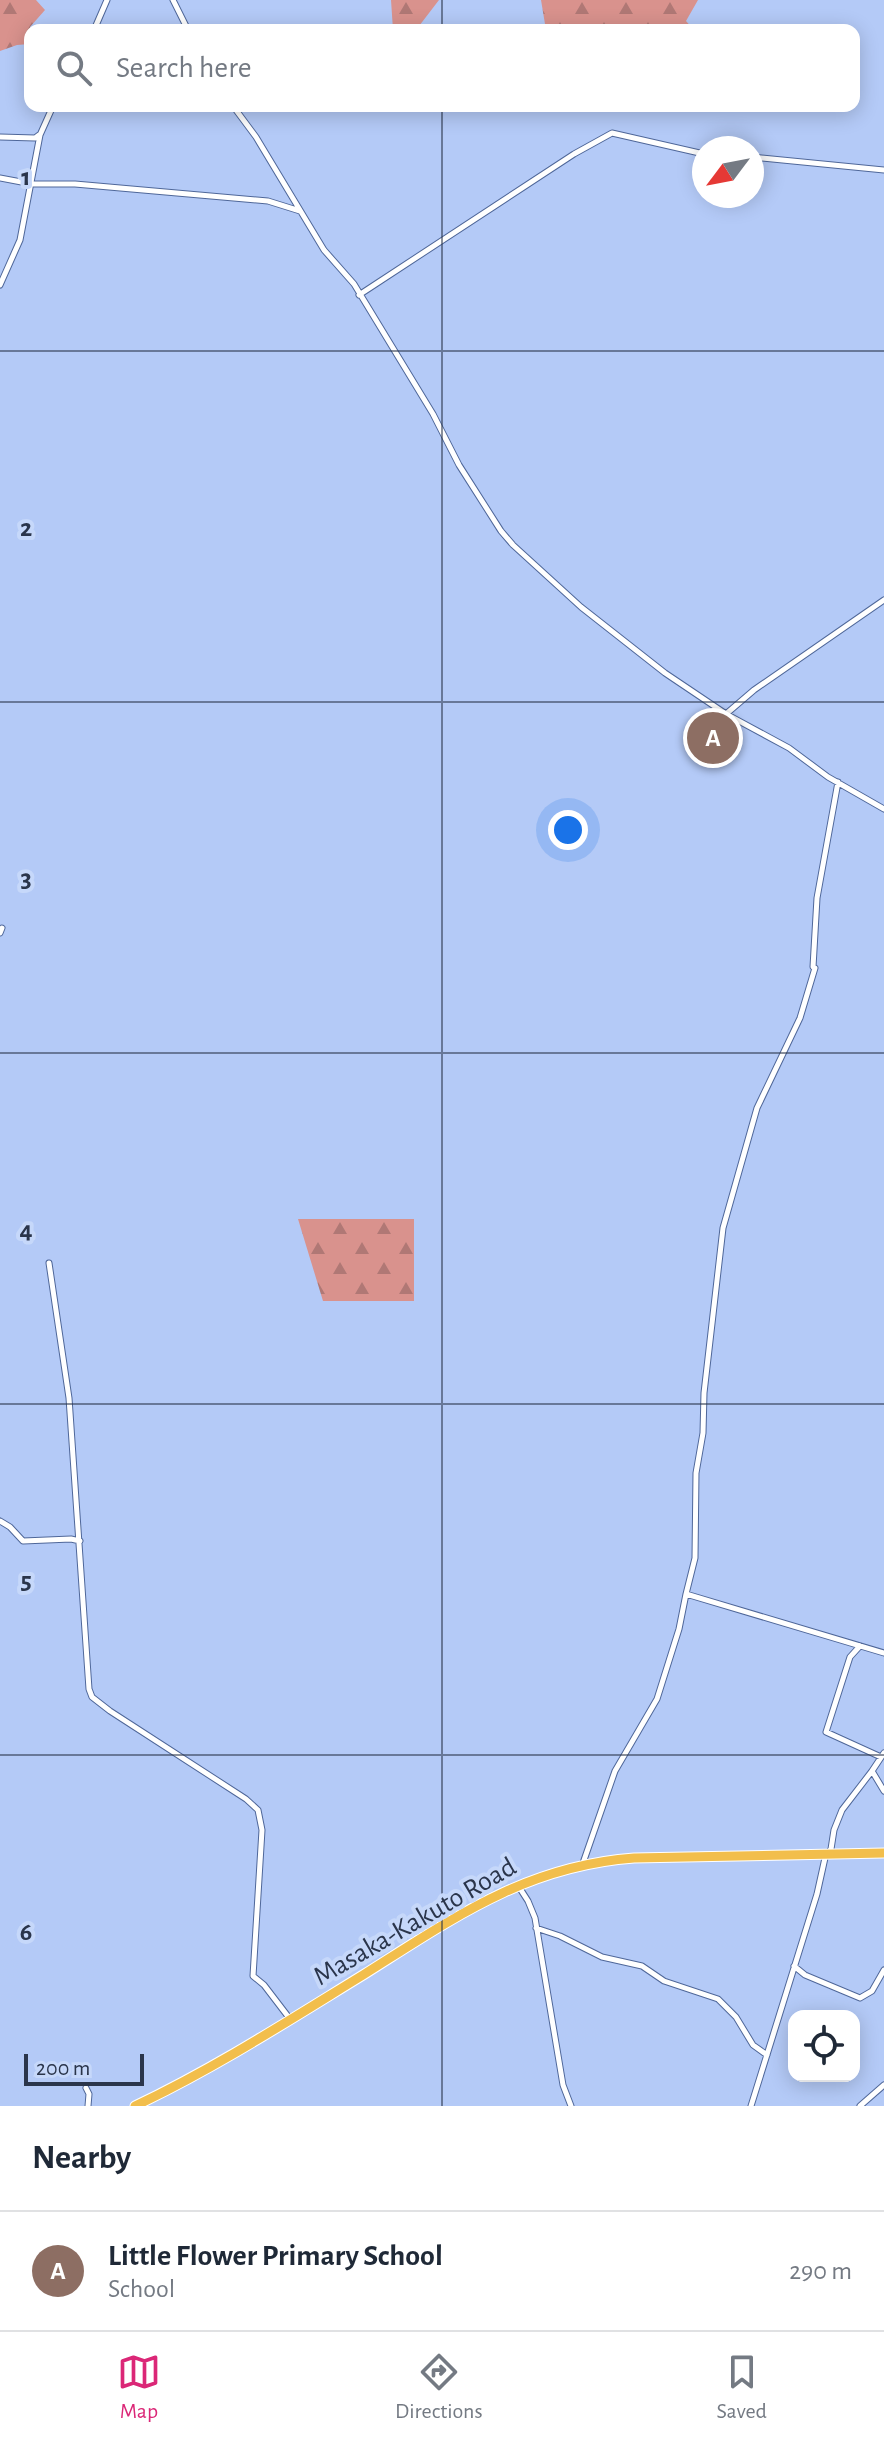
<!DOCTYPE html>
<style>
:root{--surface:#fff;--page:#f2f2f3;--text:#1f2937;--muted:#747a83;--line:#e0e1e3;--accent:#db2777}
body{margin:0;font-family:"Alegreya Sans",sans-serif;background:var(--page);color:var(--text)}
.controls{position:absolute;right:24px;bottom:24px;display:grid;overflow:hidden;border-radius:16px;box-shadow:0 4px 20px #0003}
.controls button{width:72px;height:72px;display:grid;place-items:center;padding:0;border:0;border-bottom:2px solid var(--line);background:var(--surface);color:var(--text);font:40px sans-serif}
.compass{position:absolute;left:692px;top:136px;width:72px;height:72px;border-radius:50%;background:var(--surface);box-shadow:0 4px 20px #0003;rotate:238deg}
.scale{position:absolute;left:24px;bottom:20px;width:120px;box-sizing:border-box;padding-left:8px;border:4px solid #2a354b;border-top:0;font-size:22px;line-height:28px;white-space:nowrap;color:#2a354b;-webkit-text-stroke:6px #c6d8fa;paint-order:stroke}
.you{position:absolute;left:568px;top:830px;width:28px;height:28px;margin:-20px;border:6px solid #fff;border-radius:50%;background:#1a73e8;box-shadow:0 0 0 12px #1a73e833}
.badge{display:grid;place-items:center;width:52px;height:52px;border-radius:50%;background:var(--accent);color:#fff;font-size:26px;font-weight:700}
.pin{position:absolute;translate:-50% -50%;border:4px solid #fff;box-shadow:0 2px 8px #0006}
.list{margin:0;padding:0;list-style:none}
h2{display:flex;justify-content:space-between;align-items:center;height:104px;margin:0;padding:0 32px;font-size:34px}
h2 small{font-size:26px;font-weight:400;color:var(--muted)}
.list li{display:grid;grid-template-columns:52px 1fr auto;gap:24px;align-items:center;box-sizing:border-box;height:120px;padding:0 32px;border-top:2px solid var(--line)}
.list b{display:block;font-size:30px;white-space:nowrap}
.list p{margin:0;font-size:26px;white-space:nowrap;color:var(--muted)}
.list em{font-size:26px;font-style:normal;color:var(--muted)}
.icon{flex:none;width:44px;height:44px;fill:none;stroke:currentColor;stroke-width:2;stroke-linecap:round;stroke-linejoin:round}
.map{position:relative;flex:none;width:884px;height:2106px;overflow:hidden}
.search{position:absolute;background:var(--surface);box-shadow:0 4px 20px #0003;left:24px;right:24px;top:24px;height:88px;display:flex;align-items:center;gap:20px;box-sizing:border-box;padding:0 28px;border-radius:16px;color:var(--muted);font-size:30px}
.sheet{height:224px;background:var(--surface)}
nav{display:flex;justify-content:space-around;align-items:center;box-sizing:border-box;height:112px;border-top:2px solid var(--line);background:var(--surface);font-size:22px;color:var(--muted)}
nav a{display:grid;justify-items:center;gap:4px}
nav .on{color:var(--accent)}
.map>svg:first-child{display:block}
.forest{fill:url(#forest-firs)}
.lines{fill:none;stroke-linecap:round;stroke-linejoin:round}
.minor-casing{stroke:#4f6799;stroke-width:7}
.highway-casing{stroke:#fff;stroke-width:11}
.minor{stroke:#fff;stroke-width:5}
.highway{stroke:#f2be4c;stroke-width:9}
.grid{fill:none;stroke:#2a354b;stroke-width:2;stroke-opacity:0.55}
.labels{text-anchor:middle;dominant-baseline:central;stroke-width:8;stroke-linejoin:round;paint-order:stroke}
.street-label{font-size:28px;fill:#2a354b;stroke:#c6d8fa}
.grid-label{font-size:26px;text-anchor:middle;font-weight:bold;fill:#2a354b;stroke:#c6d8fa;stroke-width:8;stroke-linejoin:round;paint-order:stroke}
</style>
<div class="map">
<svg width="884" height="2106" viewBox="0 0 884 2106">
<defs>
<pattern id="forest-firs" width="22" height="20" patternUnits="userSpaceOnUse" patternTransform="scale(2)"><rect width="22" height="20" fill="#d9928d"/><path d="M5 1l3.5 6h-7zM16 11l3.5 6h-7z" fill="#b07875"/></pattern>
</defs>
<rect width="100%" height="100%" fill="#b4caf7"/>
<path class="forest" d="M0 0H36L45 10 30 27 32 30H30V44L17 45 0 51Z
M391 0H439L416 30H393Z
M541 0H698L686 21 694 30H546Z
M298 1219H414V1301H323Z"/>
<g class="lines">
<g class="minor-casing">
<path id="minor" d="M173 0 188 30
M94 30 107 0
M233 106 256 137 324 250 354 284 433 414 459 465 501 531 513 545 581 607 665 673 726 714 789 748 828 777 884 809
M0 137 35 138 39 135
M752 157 884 170
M0 178 32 184H75L268 201 300 211
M0 285 20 240 40 135 53 106
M359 295 574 154 612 133 704 154
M726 714 754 690 884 600
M838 782 817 898 813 967 815 968 800 1018 757 1108 723 1228 704 1393 703 1433 696 1473 695 1558 686 1594 884 1653
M0 933 2 928
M49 1263 69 1398 89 1689 92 1697 110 1711 246 1799 258 1810 262 1830 253 1976 264 1985 290 2019
M0 1521 10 1527 23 1541 71 1539 80 1541
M860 1646 850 1657 826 1732 881 1757
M884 1753 872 1771 884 1791
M583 1863 615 1771 657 1699 679 1629 686 1594
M519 1887 528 1901 535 1918 563 2085 571 2106
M536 1928 560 1936 602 1957 642 1966 664 1981 718 1999 736 2017 753 2045 767 2055
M794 1966 805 1975 860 1998 872 1991 884 1970
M86 2088 89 2094 88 2106
M751 2106 817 1894 825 1858 831 1849 834 1830 842 1810 872 1771
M860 2106 884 2085"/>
</g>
<g class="highway-casing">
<path id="highway" d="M135 2106C215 2068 288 2021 363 1975 452 1919 525 1866 634 1858L884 1853"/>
</g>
<use href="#minor" class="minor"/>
<use href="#highway" class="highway"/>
</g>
<path class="grid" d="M442 0V30M442 106V2106M0 351H884M0 702H884M0 1053H884M0 1404H884M0 1755H884"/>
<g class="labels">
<g class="street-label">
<text transform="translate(415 1922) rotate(-30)">Masaka-Kakuto Road</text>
</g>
</g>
<g class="grid-label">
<text x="26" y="185">1</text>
<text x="26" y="536">2</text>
<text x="26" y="887">3</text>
<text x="26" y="1238">4</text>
<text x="26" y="1589">5</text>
<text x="26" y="1940">6</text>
</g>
</svg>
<div class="controls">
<button><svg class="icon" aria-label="locate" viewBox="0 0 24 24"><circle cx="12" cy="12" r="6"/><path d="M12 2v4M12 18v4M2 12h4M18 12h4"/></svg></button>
</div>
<svg class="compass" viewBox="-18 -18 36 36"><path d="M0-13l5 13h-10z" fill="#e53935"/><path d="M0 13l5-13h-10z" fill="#747a83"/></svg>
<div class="scale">200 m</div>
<div class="you"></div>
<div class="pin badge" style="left:713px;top:738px;background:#8d6e63">A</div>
<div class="search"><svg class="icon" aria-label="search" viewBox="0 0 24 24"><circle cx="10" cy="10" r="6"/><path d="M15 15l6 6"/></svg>Search here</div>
</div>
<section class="sheet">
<h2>Nearby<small></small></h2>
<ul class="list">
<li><span class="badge" style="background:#8d6e63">A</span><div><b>Little Flower Primary School</b><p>School</p></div><em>290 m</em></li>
</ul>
</section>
<nav>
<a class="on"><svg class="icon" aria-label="map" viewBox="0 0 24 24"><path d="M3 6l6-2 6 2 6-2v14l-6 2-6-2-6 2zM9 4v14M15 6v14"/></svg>Map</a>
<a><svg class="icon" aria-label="directions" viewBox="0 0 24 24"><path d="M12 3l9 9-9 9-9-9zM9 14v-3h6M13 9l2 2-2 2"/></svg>Directions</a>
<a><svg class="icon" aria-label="saved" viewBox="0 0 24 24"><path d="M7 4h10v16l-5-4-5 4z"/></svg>Saved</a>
</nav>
